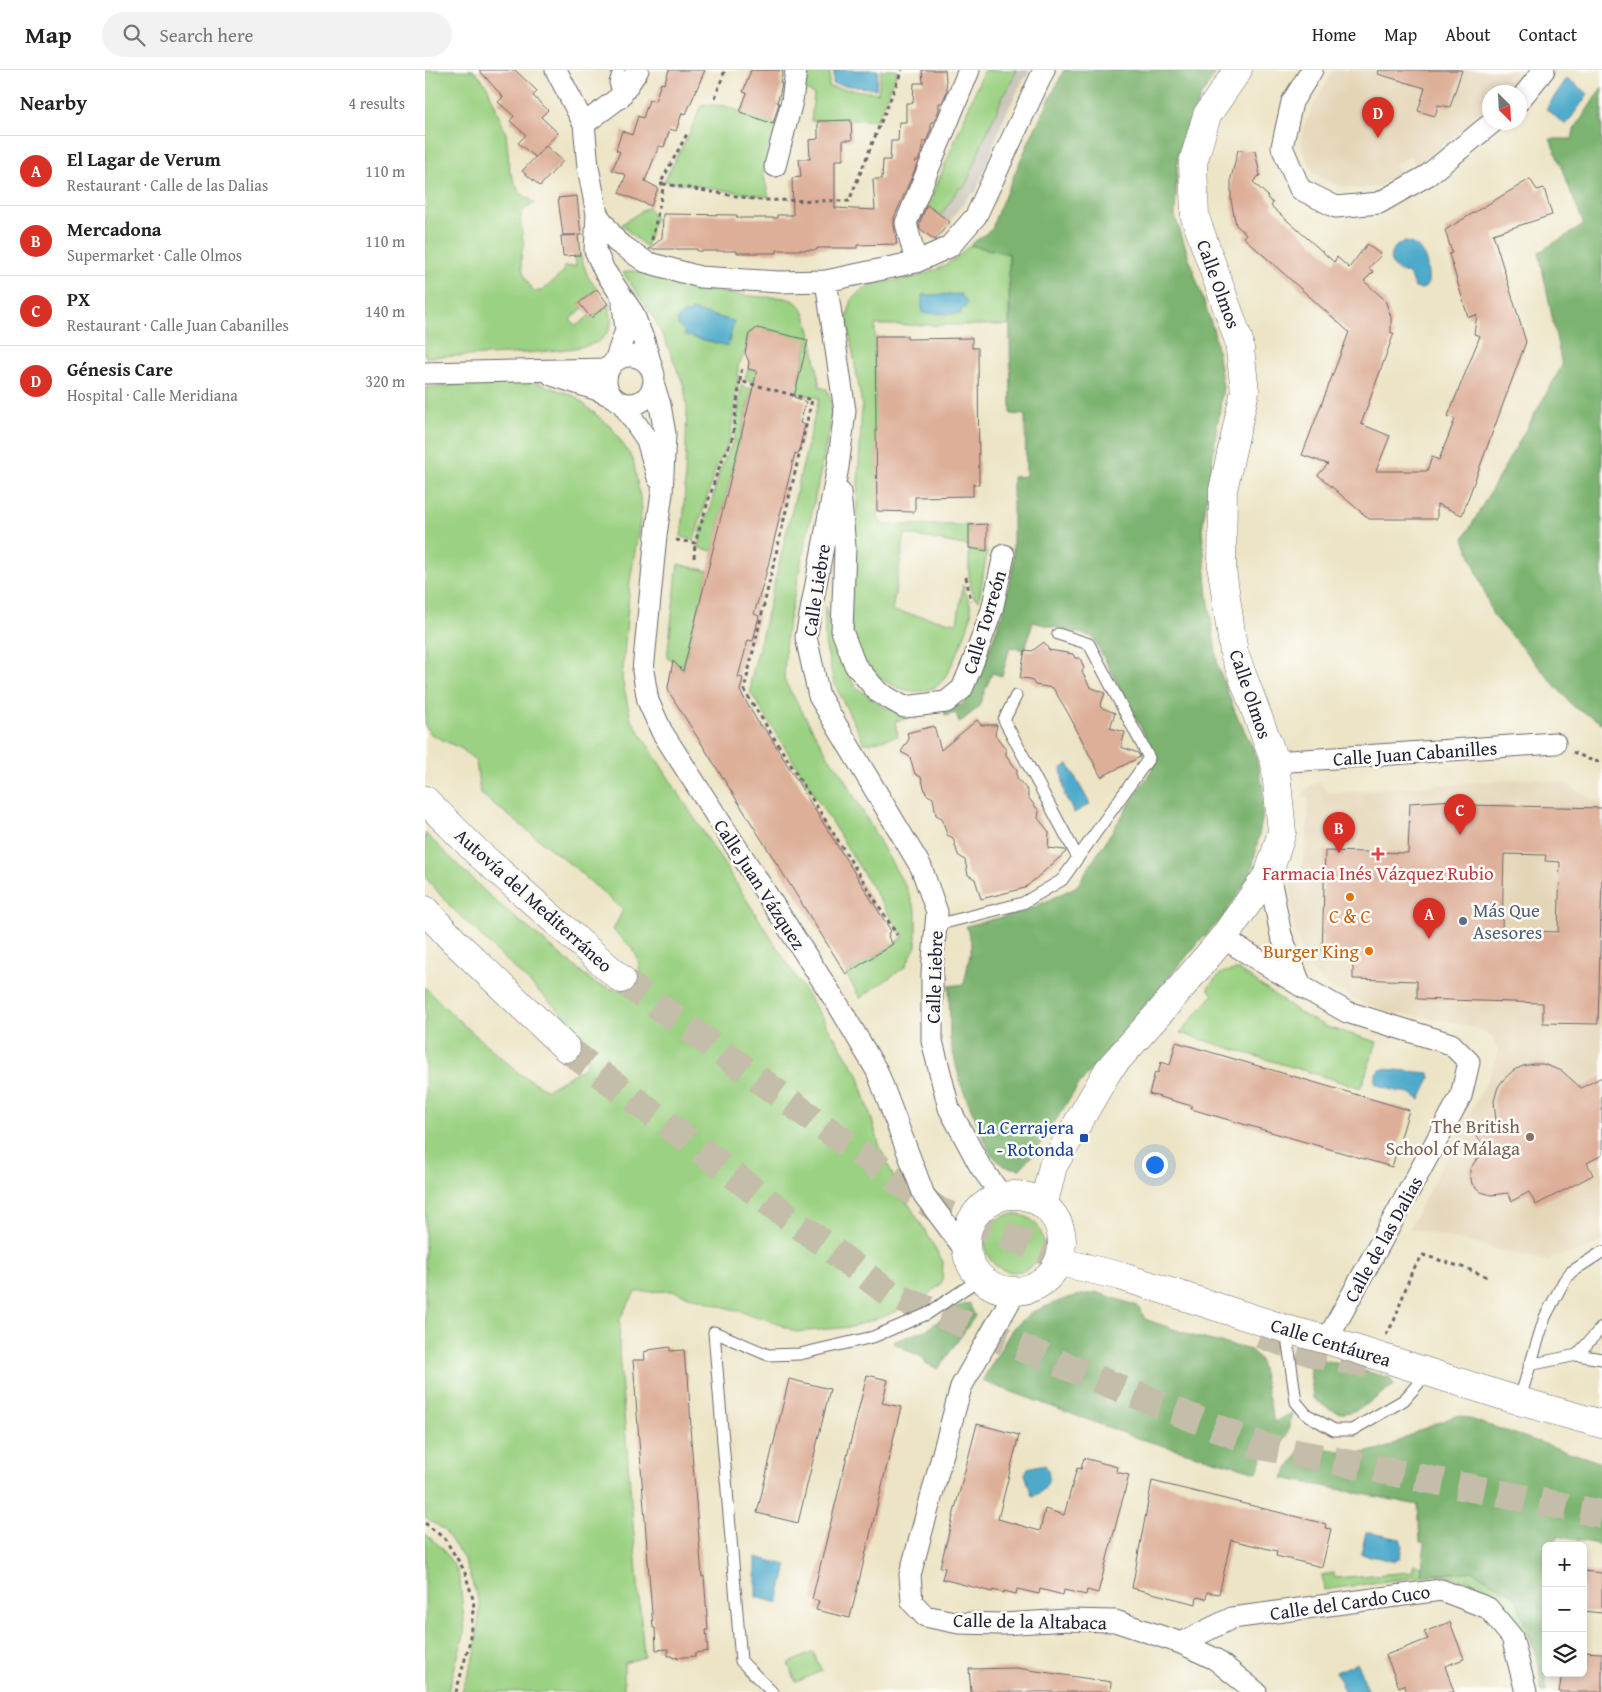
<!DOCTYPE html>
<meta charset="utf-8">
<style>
:root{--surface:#fff;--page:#f2f2f2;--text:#222;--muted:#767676;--line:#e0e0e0;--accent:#d93025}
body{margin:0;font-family:"Gentium Book Plus",serif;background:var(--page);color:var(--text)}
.controls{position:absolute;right:15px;bottom:15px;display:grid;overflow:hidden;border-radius:8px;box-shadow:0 2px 8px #0003}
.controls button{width:45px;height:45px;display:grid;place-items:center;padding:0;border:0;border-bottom:1px solid var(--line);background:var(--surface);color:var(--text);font:25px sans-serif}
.compass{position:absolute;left:1057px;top:15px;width:45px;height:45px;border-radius:50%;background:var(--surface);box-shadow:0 2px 8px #0003;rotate:156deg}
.you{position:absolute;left:729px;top:1094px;width:18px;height:18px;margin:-12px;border:4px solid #fff;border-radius:50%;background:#1a73e8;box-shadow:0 0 0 8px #1a73e833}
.badge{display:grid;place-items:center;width:32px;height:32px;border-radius:50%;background:var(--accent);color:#fff;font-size:16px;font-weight:700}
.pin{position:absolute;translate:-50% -41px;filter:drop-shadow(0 1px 2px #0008)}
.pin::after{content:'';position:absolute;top:26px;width:18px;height:15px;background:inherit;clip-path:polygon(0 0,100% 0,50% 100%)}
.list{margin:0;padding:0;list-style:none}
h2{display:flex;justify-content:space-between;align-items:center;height:65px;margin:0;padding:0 20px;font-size:21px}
h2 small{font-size:16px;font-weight:400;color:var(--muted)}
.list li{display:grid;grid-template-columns:32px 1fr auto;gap:15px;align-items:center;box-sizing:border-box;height:70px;padding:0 20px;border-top:1px solid var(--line)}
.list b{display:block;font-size:19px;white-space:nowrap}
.list p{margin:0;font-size:16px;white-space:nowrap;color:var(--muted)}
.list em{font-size:16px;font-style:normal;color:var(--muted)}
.icon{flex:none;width:28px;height:28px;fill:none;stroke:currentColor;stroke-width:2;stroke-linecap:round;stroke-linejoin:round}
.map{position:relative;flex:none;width:1177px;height:1622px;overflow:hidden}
header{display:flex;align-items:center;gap:30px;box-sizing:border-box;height:70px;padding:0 25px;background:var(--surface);border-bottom:1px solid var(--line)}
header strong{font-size:24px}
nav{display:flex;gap:28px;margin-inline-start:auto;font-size:18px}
.search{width:350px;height:45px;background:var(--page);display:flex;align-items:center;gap:12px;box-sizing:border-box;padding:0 18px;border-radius:28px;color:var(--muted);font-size:19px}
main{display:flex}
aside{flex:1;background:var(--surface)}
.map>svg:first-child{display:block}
.built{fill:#e4d5b7}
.industrial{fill:#c9c3b8}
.green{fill:#9bd182;stroke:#5e7a5e}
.forest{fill:#7cb370;stroke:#4f6a56}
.water{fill:#4daacb;stroke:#386683}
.building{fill:#ddaf98;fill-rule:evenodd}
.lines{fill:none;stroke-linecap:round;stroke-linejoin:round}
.highway-tunnel{stroke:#c4bda9;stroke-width:28;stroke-dasharray:28 14;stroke-linecap:butt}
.lane-casing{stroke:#69666b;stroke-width:13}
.street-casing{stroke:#69666b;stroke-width:23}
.secondary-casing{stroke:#69666b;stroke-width:29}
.highway-casing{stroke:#69666b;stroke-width:29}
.path{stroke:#69666b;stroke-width:3;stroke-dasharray:4 4;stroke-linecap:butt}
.lane{stroke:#fff;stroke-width:11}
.street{stroke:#fff;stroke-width:21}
.secondary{stroke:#fff;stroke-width:28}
.highway{stroke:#fff;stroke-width:28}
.health-dot{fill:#e0444e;stroke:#fdfcf7;stroke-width:2}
.food-dot{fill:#e8710a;stroke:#fdfcf7;stroke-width:2}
.service-dot{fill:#5c6f8a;stroke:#fdfcf7;stroke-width:2}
.education-dot{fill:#8d6e63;stroke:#fdfcf7;stroke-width:2}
.transit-dot{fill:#1a4fb4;stroke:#fdfcf7;stroke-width:2}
.labels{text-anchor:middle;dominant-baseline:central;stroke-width:5;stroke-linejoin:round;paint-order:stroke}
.street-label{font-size:19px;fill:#22223b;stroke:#fdfcf7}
.health-label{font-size:19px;fill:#be3a42;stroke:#fdfcf7}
.service-label{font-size:19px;fill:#4e5e75;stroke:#fdfcf7;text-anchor:start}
.food-label{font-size:19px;fill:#c56008;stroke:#fdfcf7}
.education-label{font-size:19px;fill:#785e54;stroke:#fdfcf7;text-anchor:end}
.transit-label{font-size:19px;fill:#164399;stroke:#fdfcf7;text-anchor:end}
</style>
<header>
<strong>Map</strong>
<div class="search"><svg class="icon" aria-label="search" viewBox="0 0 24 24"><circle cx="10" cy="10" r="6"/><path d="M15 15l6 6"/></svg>Search here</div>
<nav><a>Home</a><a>Map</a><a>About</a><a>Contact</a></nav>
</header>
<main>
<aside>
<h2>Nearby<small>4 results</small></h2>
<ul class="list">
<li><span class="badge">A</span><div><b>El Lagar de Verum</b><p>Restaurant · Calle de las Dalias</p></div><em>110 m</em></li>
<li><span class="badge">B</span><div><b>Mercadona</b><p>Supermarket · Calle Olmos</p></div><em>110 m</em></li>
<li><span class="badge">C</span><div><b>PX</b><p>Restaurant · Calle Juan Cabanilles</p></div><em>140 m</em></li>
<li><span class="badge">D</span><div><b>Génesis Care</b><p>Hospital · Calle Meridiana</p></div><em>320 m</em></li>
</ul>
</aside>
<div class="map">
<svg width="1177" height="1622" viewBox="0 0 1177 1622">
<rect width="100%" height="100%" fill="#fdfcf7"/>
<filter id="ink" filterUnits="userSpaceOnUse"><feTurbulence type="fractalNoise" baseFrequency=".02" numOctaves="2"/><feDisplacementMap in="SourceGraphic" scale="10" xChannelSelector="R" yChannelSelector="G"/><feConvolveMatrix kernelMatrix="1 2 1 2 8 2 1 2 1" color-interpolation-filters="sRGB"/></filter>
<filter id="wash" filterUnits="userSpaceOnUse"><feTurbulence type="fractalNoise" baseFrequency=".0096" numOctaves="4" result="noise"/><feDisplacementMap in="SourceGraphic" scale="20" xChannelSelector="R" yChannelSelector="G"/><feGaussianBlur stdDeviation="1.12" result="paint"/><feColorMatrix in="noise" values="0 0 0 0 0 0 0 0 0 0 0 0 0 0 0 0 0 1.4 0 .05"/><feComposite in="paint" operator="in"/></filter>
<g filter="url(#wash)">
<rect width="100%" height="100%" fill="#ece4c5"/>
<path class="built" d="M908 0H1101L1096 9 1084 22H1064V40L992 95 986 86 969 95 975 106 950 117 934 119 916 116 900 110 889 104 876 77 878 58 888 37Z
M1113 708 1120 711H1135L1177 735V1171L1156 1182 1127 1186 1126 1192 984 1158 1066 1003 1073 980 1067 967 1059 961 1028 952 969 943 932 930 901 915 887 901 876 879 868 854 864 800 877 796 881 775 884 729 877 726 881 719 887 715 895 712 903 723Z"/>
<path class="industrial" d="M592 0H605L601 8H599L579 48 551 122 544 126 511 170 494 158 508 139 516 145 534 118Z"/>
<path class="green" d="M0 0H49L62 16 81 63 85 102 94 122 110 133C97 139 95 143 96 156 97 162 97 167 99 173 93 191 97 207 109 221H117L138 203 139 197 151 196 150 185H155L163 207 172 219 154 233 158 238 145 249 151 256 164 246 166 248 183 234C188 249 189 260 174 271 156 284 30 286 0 287Z
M379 0H405L404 17 453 23 456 0H473L452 50 386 51 389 24 380 20 377 12Z
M559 0H592L581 23 580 22 552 85 553 86 540 117 534 118 516 145 508 140 494 158Z
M277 34 300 36 354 55 338 102 344 127 239 111 264 64Z
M223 137 230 147 221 177 204 162 197 154Z
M545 175 584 183V255H450L453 449 460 455H544V464L555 480 562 481 554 530 548 526 544 506V476L480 464 467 541 532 553 538 515C540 523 548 537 546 544 544 558 523 610 512 616 483 633 442 606 432 578 420 547 426 490 427 456L431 455 437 335 422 248 427 229 437 219 445 215 493 206 513 199 530 189Z
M204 201H211C252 217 296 224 339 227 351 227 366 226 375 236 385 246 392 301 395 317L402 319 407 335 405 357 361 564 359 610 404 688 413 698 472 802 480 815 491 841V876L480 897 435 928 421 904 447 887 448 888 478 867 326 623V610L394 328 329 313 320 308 323 299 373 312 383 271 332 258 324 264 320 283 313 296V312L305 370 291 398 269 470 256 467 259 442 262 337 259 316 240 270 227 245 198 203Z
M100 308 149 326 187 358 208 389 217 438 205 512 197 609 206 649 433 1004 455 1077 475 1121 498 1157 518 1192 517 1213 501 1227 463 1245 426 1257 371 1262 350 1252 247 1221 210 1222 195 1248 194 1283 219 1587 199 1593V1622H37L50 1584 55 1535 39 1489 19 1460 0 1447V917L32 949 95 1004 122 1020 160 997 164 980 156 962 26 837 0 807V763L69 830 171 914C191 920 197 924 214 909 217 883 205 876 188 860L198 840 150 798 55 723 51 691 37 679 7 665 0 656V318Z
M316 316 327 319 288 481 274 478 275 464 278 453 284 443 294 402 309 370Z
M253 494 283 501 258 601 247 590 242 588Z
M400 536 411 582 430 616 458 637 493 646 470 651 473 666 445 673H439L409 613 400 573Z
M814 900 875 943 902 957 952 972 936 1018 755 963 788 925 783 918C793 904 797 901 814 900Z
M560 1173a29 29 0 1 1 58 0a29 29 0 1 1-58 0Z
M0 1464 16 1477 31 1498 35 1512 40 1561 23 1622H0Z
M989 1494 997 1496 996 1506 899 1520 897 1505 908 1503 910 1508 987 1502Z
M1048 1501 1091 1527 1106 1570C1090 1548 1073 1525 1048 1513 1037 1508 1022 1507 1010 1505Z
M388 1582 397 1601 371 1612 363 1594Z"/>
<path class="forest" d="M639 0H793L777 24 753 81 750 146 789 262 798 317 777 460 783 527 793 597 810 642 830 682 838 718 837 750 826 805 798 847 773 873 655 1013 610 1082 595 1099 578 1096 565 1083 536 1015 525 970 524 916 539 914 547 875 541 856 599 842 652 816 733 690 668 567 608 552 600 580 585 577 577 606 567 603 553 638 534 653 531 643 520 646 519 641 537 635 559 593 577 545 588 496V407L601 406 600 345 586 344 584 184 545 175 567 159 571 146 605 69Z
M1177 17V653L1149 637 1068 545 1039 468 1137 296 1114 182 1159 155 1125 69H1147L1149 60Z
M671 1222 713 1236 720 1249 771 1267 826 1280 835 1290 849 1352 867 1343 862 1365 854 1375 844 1372 832 1402 715 1369 557 1311 588 1258 607 1242 642 1228Z
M544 1233 550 1246 513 1299 500 1293V1289L467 1272 503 1259 531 1237Z
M889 1287 965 1308 969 1315C957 1323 931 1345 916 1343 906 1341 896 1333 888 1328L884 1292Z
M1033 1345 1177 1393V1475L1132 1466 1131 1476H1121V1622H1116L1114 1595 1091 1527 1048 1501 996 1506 1000 1473 995 1472 993 1435 857 1408 879 1375 932 1384 961 1378 995 1360Z"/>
<path class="water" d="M409 0H453L451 19 408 14Z
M1142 8 1163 24 1141 55 1121 39Z
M980 172C1000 174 1004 196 1003 213L998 219 990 218 984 204C979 202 972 201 969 197 960 187 969 174 980 172Z
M536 224V227L539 228 542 233 540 238 536 240V244L497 243V225Z
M266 240 309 251 303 276 259 265 260 262 253 255V248L258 243H265Z
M643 694 665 734 649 743 640 726 636 699Z
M959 999 1004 1003 1005 1008 995 1030 985 1023 971 1021 952 1015C947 1008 950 1001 959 999Z
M615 1395H620C629 1407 621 1423 607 1426L600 1404 603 1398Z
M941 1462 975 1469 977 1475 975 1488 969 1491 936 1484Z
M331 1487 362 1495 353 1533 331 1527Z
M932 1593 944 1622H919L911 1602Z"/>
<g id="blocks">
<path class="building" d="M54 0H90L112 21 108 26 123 40 116 47 133 63 110 87 93 73 101 65 85 51 89 46 73 32 78 27Z
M244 0H280L261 44 257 43 251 61 245 59 239 77 234 76 220 111 233 118 226 136 194 123 201 105 187 100 195 82 191 80 197 61 207 65 213 46 218 48 224 30 230 31 236 13 239 14Z
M326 0H358L355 13H357L355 23 352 32 354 33 348 54 315 42 322 23 318 22Z
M497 0H520L522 21 517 33H514V40L509 52H506V59L501 72 498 71V78L493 91H490L491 97 469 148V156L472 174 432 175V178H392V180H352V183H312V181H272V179H224L237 168 238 144 312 145V148H352V145H368L367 108 376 107 374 89H385L384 70 393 69V51L426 50 427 70H418V90H410V138L450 140 448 109H457L458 90H465L466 71H473L474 52H481V33H488L489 13H498Z
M954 0H1037L1025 37 1013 35 1010 46 993 41 1000 18 953 4Z
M121 76 138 91 115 116 97 101Z
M813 80 830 81 835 105 828 112 843 126 842 128 848 133 846 136 909 192 912 187 924 198 942 174 956 185 944 198 948 202 939 211 960 230 966 247V263H969L936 354 965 366 951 401H1002L1007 387 1014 390 1030 349 1023 346 1055 266 1049 264 1052 245 1043 247 1024 184 1027 183 1020 160 1105 109 1112 120 1119 118 1127 145 1068 164 1101 272 1037 445 1012 434V449H944L893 405 903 394 877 385 924 262 818 167 821 164 811 155 806 130V108Z
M152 126 156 165H153L155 185 138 186 136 166 151 165H138L133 128Z
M502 135 525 152 510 170 495 159 494 154Z
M172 219 183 234 166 248 154 233Z
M332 258 383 270 369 327 381 332 375 353 380 355 373 384 370 383 340 508 329 544 334 546 328 571 323 570 313 607 318 608 315 621 335 656 336 655 343 663 385 732 466 861 463 863 464 866 463 867 468 874 421 904 244 622 243 617 248 591 258 601 332 301 323 299 324 292 320 283 324 264Z
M450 266H482V269L547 268V278H553L554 414H548V426L490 427V442L452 441Z
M562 454V481L544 478V455Z
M619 572 624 580 648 584 650 588H655L659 598 657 602 665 617 680 623 675 637 690 643 685 658 700 662 696 677 713 683 715 687 676 707 643 643 628 618 610 615 606 609 595 608 600 580 607 581Z
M552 650 556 655H572L570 665 581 679V685L592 700V708L603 721V727L614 741 613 748 624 762 623 778 640 780 641 782 600 818 556 829 550 809 543 805 540 790 533 785 528 768 522 765 517 748 511 745 508 728 501 724 496 707 490 704 485 687 476 682 484 669 482 663 509 656 516 680Z
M1043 729V735L1177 738V808L1173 954 1118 953V933L992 929V911L928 909V885L897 884 900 781 983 783 985 733ZM1079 784 1121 785 1120 791 1135 792 1133 862 1077 860Z
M751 972 984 1040 967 1097 766 1039 767 1036 724 1024 730 1002 733 1003 736 992 745 995Z
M1108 994H1118L1137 1001 1156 1018 1177 1007V1085L1162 1093 1168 1105 1111 1135 1104 1122 1087 1131 1083 1123 1066 1125 1056 1122 1047 1114 1045 1104V1099L1051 1090 1061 1082 1050 1062 1071 1051 1069 1031 1073 1017 1078 1010 1089 1000 1098 996Z
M245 1277V1281L259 1280 261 1304H263L266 1357H265L277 1507 279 1506 283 1560H281L283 1581 270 1583V1586L248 1588V1586H243V1579L231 1580 230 1558H228L208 1290H220L219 1282 223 1281V1280Z
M442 1305 463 1310 457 1333 476 1337 425 1548 391 1540 394 1531 387 1529Z
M364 1309 405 1319 373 1453 332 1443Z
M552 1354 594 1365 573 1449 615 1461 620 1439 639 1445 652 1398 656 1399 659 1388 692 1397 691 1402 704 1405 673 1523 662 1520 661 1525 639 1520 638 1525 615 1519 614 1524 592 1519 591 1524 579 1521V1523L568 1520 567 1522 517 1509 520 1498 515 1497Z
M727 1411 901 1454 900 1458 906 1459 897 1497 851 1486 852 1481 806 1470 794 1524 782 1522 781 1529 772 1527 771 1534 707 1518Z
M1158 1501 1177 1503V1543L1158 1541Z
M1025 1552 1039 1589 1020 1596 1029 1622H982L979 1615 974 1617 961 1585 1003 1569 999 1562Z
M1158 1582 1177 1583V1622H1134L1137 1603H1158Z
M591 1598 686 1612 685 1622H546L544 1599Z"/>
</g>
</g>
<g filter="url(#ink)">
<use href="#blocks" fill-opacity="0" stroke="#69666b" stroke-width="1"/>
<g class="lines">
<path class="highway-tunnel" d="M196 909 514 1141 660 1196
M141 978 465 1224 836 1376 1177 1444
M835 1264 890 1284 957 1297"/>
<g class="lane-casing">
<path id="lane" d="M194 0 190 13 195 27
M591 626 579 650 653 788
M511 855 598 833 637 810 724 688 664 574 633 564
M861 1259 871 1332 881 1344 909 1360H927L979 1330 993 1314 1000 1301
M1152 1285 1177 1289
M1104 1295 1152 1285 1177 1257
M1094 1331 1120 1247 1139 1211 1146 1202 1177 1182
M347 1622 316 1591 289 1262 343 1285 375 1284 448 1267 502 1244 556 1208"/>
</g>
<g class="street-casing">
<path id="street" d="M131 0 159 54 163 97 172 144 170 180 179 200 208 243 219 271 229 305
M887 0 867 32 857 77 875 119 911 137 954 133 1003 105 1068 52
M1094 31 1119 0
M159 54 195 27 213 0
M350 96 367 31 371 0
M172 144 192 172 221 192 275 207 354 212 401 211 491 192 524 177 551 146 619 0
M491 192 481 153 544 0
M401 211 420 341 413 397 381 567 394 626 496 797 512 842 507 902V971L524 1038 555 1096 577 1126
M181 310a24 24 0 1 1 48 0a24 24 0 1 1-48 0Z
M190 291 201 260 198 235
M0 303 184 299
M127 305 173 320 188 327
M229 316 235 335 240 364 237 423 231 465 218 601 223 631 237 662 415 938 452 1001 499 1125 541 1181
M197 333 222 370 233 408
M415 422 420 477 417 561 430 595 453 622 479 637 521 632 537 619 547 595 567 540 579 485
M850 692 1130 673
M844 803 856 865 876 916
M798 868 876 916 922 942 1026 974 1044 992 1036 1026 902 1270
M590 1222 536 1317 485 1505 487 1532 500 1546 534 1553 577 1554 643 1550 690 1551 756 1573 790 1589 831 1622
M756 1573 807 1548 1016 1520 1063 1538 1087 1567 1101 1622"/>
</g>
<g class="secondary-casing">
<path id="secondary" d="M541 1173a48 48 0 1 1 96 0a48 48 0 1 1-96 0Z
M619 1133 628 1096 684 999 736 941 798 868 844 803 857 762 850 692 809 583 797 500 798 420 820 321 814 271 770 147 768 93 782 45 813 0
M635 1192 695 1206 861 1259 902 1270 1094 1331 1177 1354"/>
</g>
<g class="highway-casing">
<path id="highway" d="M0 730 52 782 196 909
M0 840 29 871 141 978"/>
</g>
<path class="path" d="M290 28 300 0
M239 114H235L262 64
M227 170 239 114 335 130 424 131 477 0
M315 311 317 296
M251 470 270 473 293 400 307 370 315 311 387 330 319 620 472 865
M269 488 270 473
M541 507 546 531
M1148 682 1168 691 1177 692
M961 1265 969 1251 987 1201 998 1185 1040 1198 1065 1208
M0 1453 20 1469 39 1500 49 1532 44 1575 31 1622"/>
<use href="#lane" class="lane"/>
<use href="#street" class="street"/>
<use href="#secondary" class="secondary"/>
<use href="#highway" class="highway"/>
</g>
</g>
<path class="health-dot" d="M950.5 776.5h5v5h5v5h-5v5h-5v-5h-5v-5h5z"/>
<g class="food-dot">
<circle cx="925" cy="827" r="5"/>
<circle cx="944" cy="881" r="5"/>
</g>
<circle class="service-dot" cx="1038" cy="851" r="5"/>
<circle class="education-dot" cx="1105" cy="1067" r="5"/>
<rect class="transit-dot" x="654" y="1063" width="10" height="10" rx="2.5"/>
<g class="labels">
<g class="street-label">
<text transform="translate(794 214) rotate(70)">Calle Olmos</text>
<text transform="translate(391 520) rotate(-81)">Calle Liebre</text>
<text transform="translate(559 552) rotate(-73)">Calle Torreón</text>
<text transform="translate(826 624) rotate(71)">Calle Olmos</text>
<text transform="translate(990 683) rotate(-4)">Calle Juan Cabanilles</text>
<text transform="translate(335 814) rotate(57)">Calle Juan Vázquez</text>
<text transform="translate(109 830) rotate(42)">Autovía del Mediterráneo</text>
<text transform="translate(509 907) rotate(-88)">Calle Liebre</text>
<text transform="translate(958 1169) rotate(-61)">Calle de las Dalias</text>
<text transform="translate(906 1272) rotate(17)">Calle Centáurea</text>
<text transform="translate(925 1532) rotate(-8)">Calle del Cardo Cuco</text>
<text transform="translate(605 1551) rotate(1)">Calle de la Altabaca</text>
</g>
<g class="health-label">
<text x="953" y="803">Farmacia Inés Vázquez Rubio</text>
</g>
<g class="service-label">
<text x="1048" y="840">Más Que<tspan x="1048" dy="22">Asesores</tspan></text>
</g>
<g class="food-label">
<text x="925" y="846">C &amp; C</text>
<text x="934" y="881" text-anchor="end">Burger King</text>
</g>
<g class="education-label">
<text x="1095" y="1056">The British<tspan x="1095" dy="22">School of Málaga</tspan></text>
</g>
<g class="transit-label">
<text x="649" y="1057">La Cerrajera<tspan x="649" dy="22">- Rotonda</tspan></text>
</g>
</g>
</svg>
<div class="controls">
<button>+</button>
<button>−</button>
<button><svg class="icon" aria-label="layers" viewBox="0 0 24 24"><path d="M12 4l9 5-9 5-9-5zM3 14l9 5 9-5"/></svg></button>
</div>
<svg class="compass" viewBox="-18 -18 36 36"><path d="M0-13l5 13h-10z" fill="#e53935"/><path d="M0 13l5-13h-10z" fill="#767676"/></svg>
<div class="you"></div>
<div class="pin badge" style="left:1004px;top:869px">A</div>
<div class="pin badge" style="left:914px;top:783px">B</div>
<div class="pin badge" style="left:1035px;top:765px">C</div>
<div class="pin badge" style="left:953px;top:68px">D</div>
</div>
</main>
